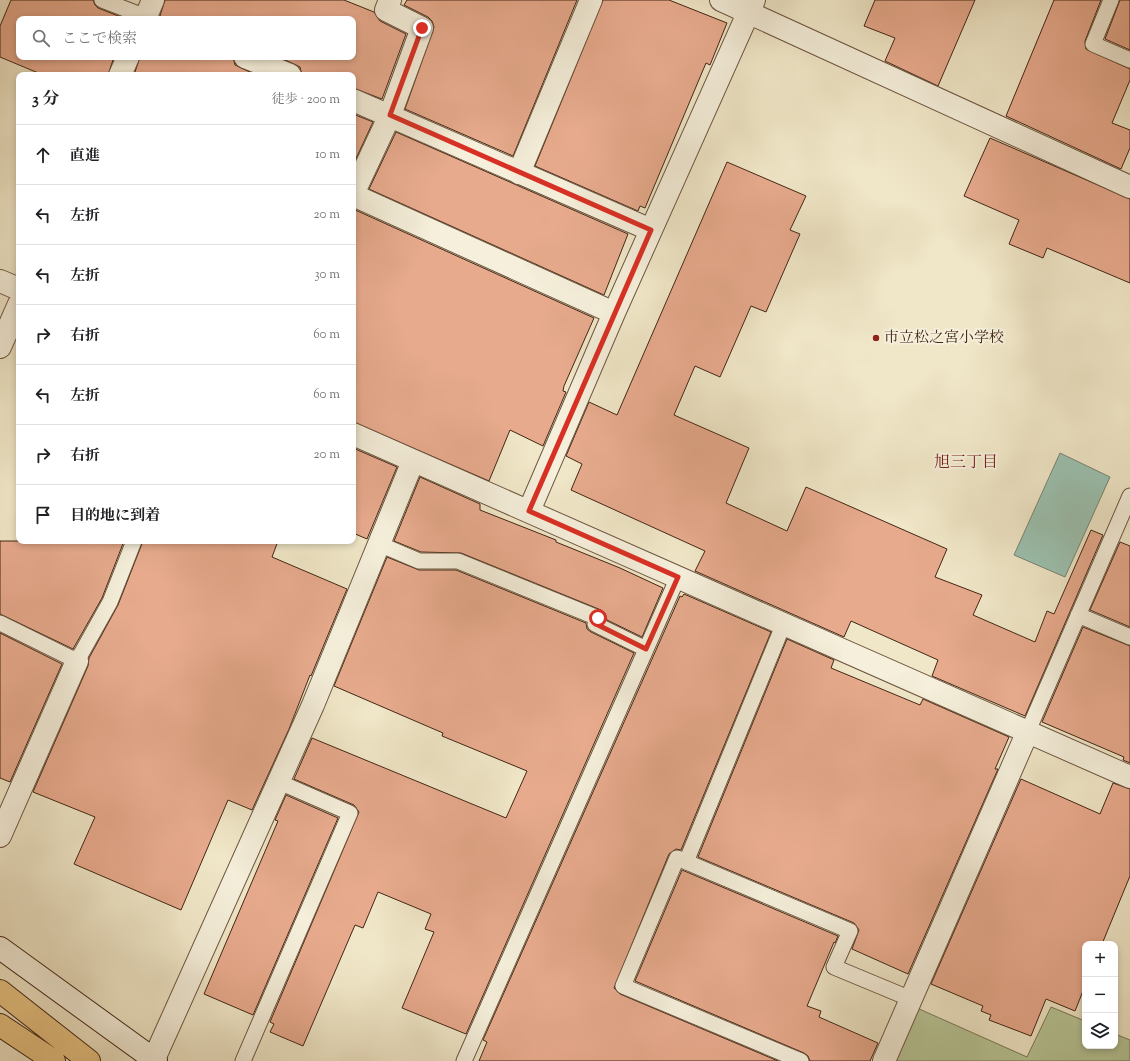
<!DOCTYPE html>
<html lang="ja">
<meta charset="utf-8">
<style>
:root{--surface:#fff;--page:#f2f2f2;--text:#202124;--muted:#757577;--line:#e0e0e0}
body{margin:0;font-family:"Sorts Mill Goudy","Noto Serif JP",serif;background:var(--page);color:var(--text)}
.controls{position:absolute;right:12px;bottom:12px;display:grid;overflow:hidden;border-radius:8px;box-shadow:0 2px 6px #0003}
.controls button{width:36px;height:36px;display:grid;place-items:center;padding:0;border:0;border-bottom:1px solid var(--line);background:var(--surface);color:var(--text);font:20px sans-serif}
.stop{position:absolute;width:12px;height:12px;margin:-9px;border:3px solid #d93025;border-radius:50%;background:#fff}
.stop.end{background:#d93025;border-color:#fff;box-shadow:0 1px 4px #0008}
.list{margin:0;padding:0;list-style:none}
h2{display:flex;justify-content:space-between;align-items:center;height:52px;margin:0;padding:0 16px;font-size:17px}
h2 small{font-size:13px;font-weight:400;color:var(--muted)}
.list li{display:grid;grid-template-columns:26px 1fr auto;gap:12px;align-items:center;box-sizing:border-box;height:60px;padding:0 16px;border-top:1px solid var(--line)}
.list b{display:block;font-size:15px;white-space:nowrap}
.list em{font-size:13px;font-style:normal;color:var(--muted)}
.icon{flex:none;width:22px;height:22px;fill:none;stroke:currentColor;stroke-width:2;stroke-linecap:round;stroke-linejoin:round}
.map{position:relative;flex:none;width:1130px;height:1061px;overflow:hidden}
.search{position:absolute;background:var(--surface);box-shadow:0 2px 6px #0003;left:16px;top:16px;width:340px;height:44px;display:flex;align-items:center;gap:10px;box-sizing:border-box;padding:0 14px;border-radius:8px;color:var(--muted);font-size:15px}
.panel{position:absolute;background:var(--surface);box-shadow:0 2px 6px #0003;left:16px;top:72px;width:340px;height:472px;border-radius:8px}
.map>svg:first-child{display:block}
.green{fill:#b7c698;stroke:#7c7656}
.water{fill:#9bc1b0;stroke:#778372}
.building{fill:#e7aa8d;stroke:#422614}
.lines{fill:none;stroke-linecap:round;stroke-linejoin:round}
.lane-casing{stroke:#6e5641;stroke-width:17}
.street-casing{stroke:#6e5641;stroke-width:24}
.secondary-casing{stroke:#422614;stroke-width:24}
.highway-casing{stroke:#422614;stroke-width:24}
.lane{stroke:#f5efdb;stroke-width:15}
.street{stroke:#f5efdb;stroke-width:22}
.secondary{stroke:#f5efdb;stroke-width:22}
.highway{stroke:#e8c484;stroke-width:22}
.route{stroke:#d93025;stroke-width:5}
.poi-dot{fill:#8f2418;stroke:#f5efdb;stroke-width:1.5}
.labels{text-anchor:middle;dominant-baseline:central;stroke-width:4;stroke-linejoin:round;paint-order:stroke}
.poi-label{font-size:15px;fill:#422614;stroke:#f5efdb;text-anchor:start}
.neighbourhood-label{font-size:16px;fill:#7a1f14;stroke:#f5efdb}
</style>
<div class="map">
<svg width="1130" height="1061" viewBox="0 0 1130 1061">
<rect width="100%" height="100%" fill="#f0e7c8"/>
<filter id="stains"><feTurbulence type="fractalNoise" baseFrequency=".005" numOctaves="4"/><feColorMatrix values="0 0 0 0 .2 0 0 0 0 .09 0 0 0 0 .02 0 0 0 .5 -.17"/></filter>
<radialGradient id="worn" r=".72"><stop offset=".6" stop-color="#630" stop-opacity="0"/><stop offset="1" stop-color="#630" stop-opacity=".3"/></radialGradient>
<path class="green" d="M1051 1007 1085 1021V1046H1115V1034L1130 1040V1061H892L917 1008 1027 1057Z"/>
<path class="water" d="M1060 453 1110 477 1065 577 1014 555Z"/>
<path class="building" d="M11 0H93L95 5 98 8 126 19H19V57H114L108 75H43L0 57V26Z
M165 0H344L374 12 380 21 406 34 382 99 353 88V75H302L300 67 279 57H353V19H159Z
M407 0H577L513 156 405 109 434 27 432 21 428 17 404 5Z
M603 0H669L727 23 710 65 706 63 645 208 640 206 638 211 535 166Z
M875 0H975L938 86 885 61 895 38 864 26Z
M1054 0H1101L1085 41 1086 49 1130 69V80L1112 123 1130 130V148L1121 169 1006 116Z
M1120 0H1130V50L1105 39Z
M140 57H233L235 65 256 75H134Z
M353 114 373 122 353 165Z
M396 132 628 234 604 295 369 189Z
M990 138 1130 199V283L1047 248 1043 258 1009 244 1019 220 964 196Z
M727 162 806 196 790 230 800 234 766 312 751 306 720 377 695 366 674 415 749 448 726 503 787 531 806 487 947 549 935 577 982 595 973 615 1035 642 1047 611 1054 614 1091 530 1103 535 1025 716 932 676 938 660 851 621 844 637 695 571 705 551 571 490 582 464 566 456 589 402 617 415Z
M353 209 594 318 564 386 563 391 566 392 543 446 510 430 489 481 353 422Z
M353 448 397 467 367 539 353 533Z
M420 477 480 504V510L556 540V542L620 568 663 588 642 637 607 620 605 613 601 610 461 553 421 552 394 541Z
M0 541H124L102 598 73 649 0 614Z
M143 541H278L272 557 347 589 311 676 310 675 289 729 252 810 228 800 181 910 74 864 95 817 33 792 88 666 89 658 118 605Z
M1120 542 1130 546V627L1090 610Z
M387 557 419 570H456L586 623 587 629 591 632 634 653 466 1034 402 1008 434 932 425 929 431 914 378 892 363 928 355 925 303 1046 270 1032 274 1024 270 1022 359 812 354 805 294 779 312 738 506 818 527 771 442 736 443 733 334 686Z
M684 594 771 632 681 850 676 849 669 854 614 988 620 994 778 1061H479L487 1042 483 1040 680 596 682 597Z
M1083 627 1130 646V763L1123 760 1124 757 1042 722Z
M0 633 62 664 10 782 0 778Z
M787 639 834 660 831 668 920 705 923 699 1009 737 995 769H998L908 974 852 949 859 930 854 923 698 857Z
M1021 779 1100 814 1113 783 1130 789V876L1102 944H1085V986L1075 1011 1046 999 1031 1036 989 1020 991 1015 981 1011 983 1006 931 984Z
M286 795 338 818 253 1015 204 994 278 821 275 820Z
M682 870 838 936 835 943 834 942 807 1006 821 1011 819 1017 878 1043 870 1061H810L808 1056 804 1053 635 981Z"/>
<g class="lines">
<g class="lane-casing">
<path id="lane" d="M102 0 146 17
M1111 0 1093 44 1130 60
M379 544 419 561H458L598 618 595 624 646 649
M1078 615 1130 637
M0 623 77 661 110 602 134 541
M1028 731 1130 496
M686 862 784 623
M243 1061 350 813 279 782
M464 1061 678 577
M801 1061 623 986 677 858 850 931 834 967 911 999"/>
</g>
<g class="street-casing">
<path id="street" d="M721 0 1130 187
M145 19 153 0
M245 57 290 75
M120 75 128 57
M353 100 651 230
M519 173 591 0
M353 194 390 115 422 28 386 10 390 0
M353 195 614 313
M0 281 19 289
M0 347 19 304
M353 434 1130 777
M529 511 614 313 754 0
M0 836 77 661
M154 1059 313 705 413 461
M884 1061 1028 731"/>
</g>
<g class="secondary-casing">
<path id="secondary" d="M0 948 156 1061"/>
</g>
<g class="highway-casing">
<path id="highway" d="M0 991 89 1061
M0 1025 54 1061"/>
</g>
<use href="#lane" class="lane"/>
<use href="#street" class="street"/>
<use href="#secondary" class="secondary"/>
<use href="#highway" class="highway"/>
</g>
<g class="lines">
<path class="route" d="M422 28 390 115 651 230 529 511 678 577 646 649 596 624 598 618"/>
</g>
<circle class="poi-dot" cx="876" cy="338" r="4"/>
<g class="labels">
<g class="poi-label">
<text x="884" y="338">市立松之宮小学校</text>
</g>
<g class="neighbourhood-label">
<text x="966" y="463">旭三丁目</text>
</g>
</g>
<rect width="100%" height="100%" filter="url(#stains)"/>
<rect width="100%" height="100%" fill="url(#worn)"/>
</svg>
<div class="controls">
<button>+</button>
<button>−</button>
<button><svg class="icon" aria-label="layers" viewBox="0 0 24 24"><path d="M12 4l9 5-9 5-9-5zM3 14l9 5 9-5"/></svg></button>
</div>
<div class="stop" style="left:598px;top:618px"></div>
<div class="stop end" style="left:422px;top:28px"></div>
<div class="search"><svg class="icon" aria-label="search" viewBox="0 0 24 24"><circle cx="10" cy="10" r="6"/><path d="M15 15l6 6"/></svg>ここで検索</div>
<section class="panel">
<h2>3 分<small>徒歩 · 200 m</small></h2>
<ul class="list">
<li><svg class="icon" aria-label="ahead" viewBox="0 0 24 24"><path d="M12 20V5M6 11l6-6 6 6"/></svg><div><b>直進</b></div><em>10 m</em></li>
<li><svg class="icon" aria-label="left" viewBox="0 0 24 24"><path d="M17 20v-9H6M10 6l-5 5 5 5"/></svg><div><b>左折</b></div><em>20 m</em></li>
<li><svg class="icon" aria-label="left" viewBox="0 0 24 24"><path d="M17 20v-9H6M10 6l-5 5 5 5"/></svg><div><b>左折</b></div><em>30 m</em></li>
<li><svg class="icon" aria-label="right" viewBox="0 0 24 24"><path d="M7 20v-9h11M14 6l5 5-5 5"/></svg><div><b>右折</b></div><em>60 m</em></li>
<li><svg class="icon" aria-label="left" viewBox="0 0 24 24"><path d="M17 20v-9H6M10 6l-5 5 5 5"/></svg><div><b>左折</b></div><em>60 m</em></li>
<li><svg class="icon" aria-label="right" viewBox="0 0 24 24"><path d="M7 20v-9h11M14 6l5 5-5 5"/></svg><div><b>右折</b></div><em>20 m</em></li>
<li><svg class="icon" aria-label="arrive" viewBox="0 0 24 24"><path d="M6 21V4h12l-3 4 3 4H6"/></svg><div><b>目的地に到着</b></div></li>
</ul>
</section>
</div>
